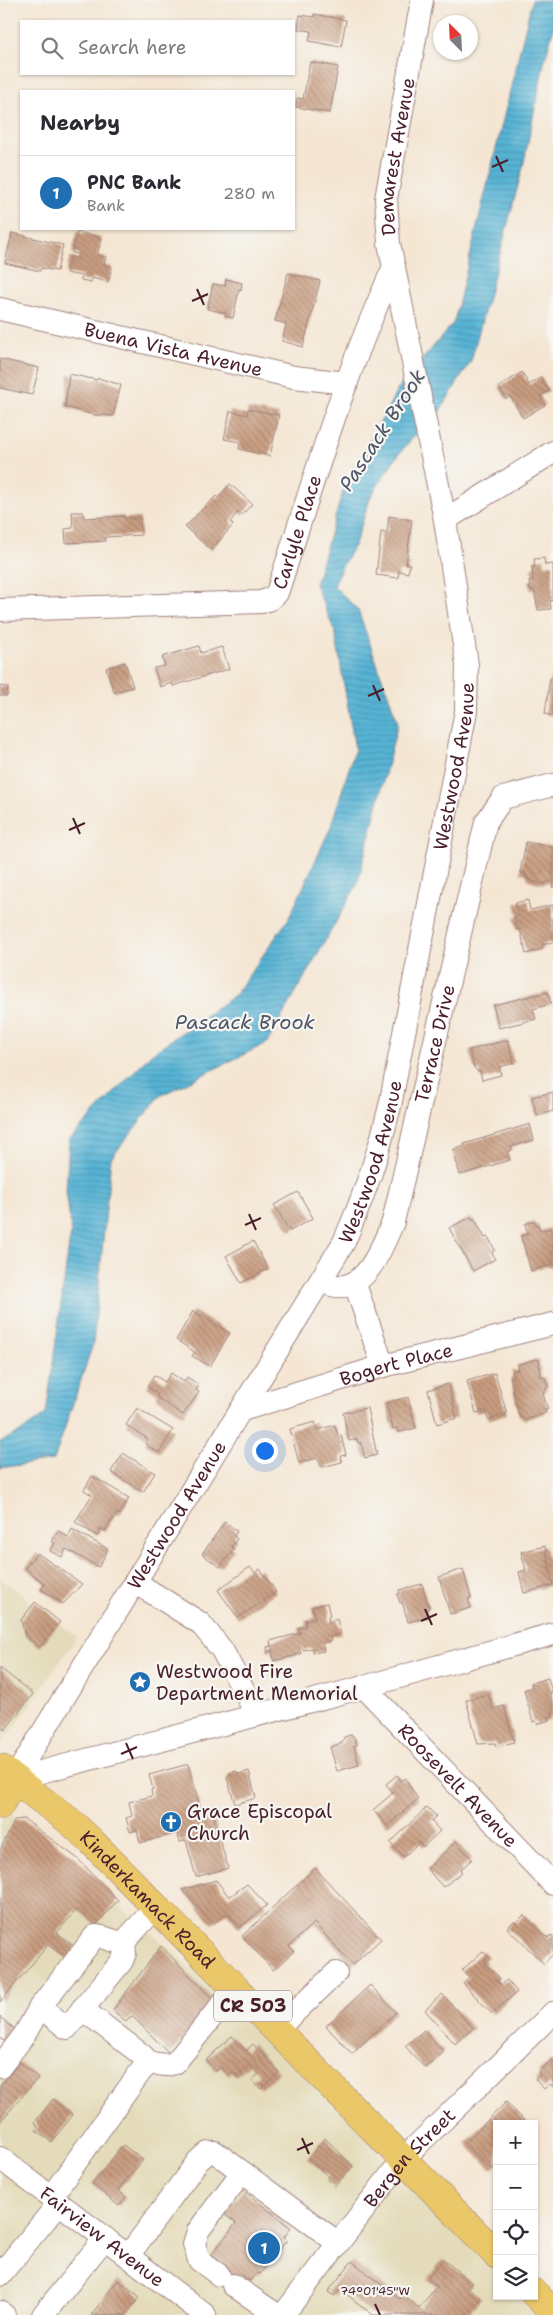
<!DOCTYPE html>
<meta charset="utf-8">
<style>
:root{--surface:#fff;--page:#f2f2f3;--text:#2b2b33;--muted:#7c7c81;--line:#e1e1e2;--accent:#1f6fb2}
body{margin:0;font-family:"Shantell Sans",sans-serif;background:var(--page);color:var(--text)}
.controls{position:absolute;right:15px;bottom:15px;display:grid;overflow:hidden;border-radius:0px;box-shadow:0 1px 4px #0004}
.controls button{width:45px;height:45px;display:grid;place-items:center;padding:0;border:0;border-bottom:1px solid var(--line);background:var(--surface);color:var(--text);font:25px sans-serif}
.compass{position:absolute;left:433px;top:15px;width:45px;height:45px;border-radius:50%;background:var(--surface);box-shadow:0 1px 4px #0004;rotate:336deg}
.you{position:absolute;left:264px;top:1450px;width:18px;height:18px;margin:-12px;border:4px solid #fff;border-radius:50%;background:#1a73e8;box-shadow:0 0 0 8px #1a73e833}
.badge{display:grid;place-items:center;width:32px;height:32px;border-radius:50%;background:var(--accent);color:#fff;font-size:16px;font-weight:700}
.pin{position:absolute;translate:-50% -50%;border:2px solid #fff;box-shadow:0 1px 5px #0006}
.list{margin:0;padding:0;list-style:none}
h2{display:flex;justify-content:space-between;align-items:center;height:65px;margin:0;padding:0 20px;font-size:21px}
h2 small{font-size:16px;font-weight:400;color:var(--muted)}
.list li{display:grid;grid-template-columns:32px 1fr auto;gap:15px;align-items:center;box-sizing:border-box;height:75px;padding:0 20px;border-top:1px solid var(--line)}
.list b{display:block;font-size:19px;white-space:nowrap}
.list p{margin:0;font-size:16px;white-space:nowrap;color:var(--muted)}
.list em{font-size:16px;font-style:normal;color:var(--muted)}
.icon{flex:none;width:28px;height:28px;fill:none;stroke:currentColor;stroke-width:2;stroke-linecap:round;stroke-linejoin:round}
.map{position:relative;flex:none;width:553px;height:2315px;overflow:hidden}
.search{position:absolute;background:var(--surface);box-shadow:0 1px 4px #0004;left:20px;top:20px;width:275px;height:55px;display:flex;align-items:center;gap:12px;box-sizing:border-box;padding:0 18px;border-radius:0px;color:var(--muted);font-size:19px}
.panel{position:absolute;background:var(--surface);box-shadow:0 1px 4px #0004;left:20px;top:90px;width:275px;height:140px;border-radius:0px}
.map>svg:first-child{display:block}
.built{fill:#e4dbba}
.water{fill:url(#water-rules);stroke:#506a80}
.building{fill:url(#building-back-hatch)}
.lines{fill:none;stroke-linecap:round;stroke-linejoin:round}
.minor-casing{stroke:#9f827f;stroke-width:24}
.major-casing{stroke:#9f827f;stroke-width:29}
.minor{stroke:#fff;stroke-width:22}
.major{stroke:#eac769;stroke-width:28}
.ticks{fill:none;stroke:#4a1f2b;stroke-width:2}
.labels{text-anchor:middle;dominant-baseline:central;stroke-width:4.5;stroke-linejoin:round;paint-order:stroke}
.shield{fill:#f6f6f2;stroke:#7e6067;stroke-width:1}
.shield-label{font-size:18px;font-weight:bold;fill:#4a1f2b}
.street-label{font-size:19px;fill:#4a1f2b;stroke:#f6f6f2}
.poi-label{font-size:19px;fill:#4a1f2b;stroke:#f6f6f2;text-anchor:start}
.water-label{font-size:20px;font-style:italic;fill:#4e5366;stroke:#f6f6f2}
.ticks-label{font-size:12px;text-anchor:middle;fill:#4a1f2b;stroke:#f6f6f2;stroke-width:4.5;stroke-linejoin:round;paint-order:stroke}
</style>
<div class="map">
<svg width="553" height="2315" viewBox="0 0 553 2315">
<defs>
<pattern id="water-rules" width="6" height="5" patternUnits="userSpaceOnUse" patternTransform="scale(1.25)"><rect width="6" height="5" fill="#56b4d5"/><path d="M0 2.5h6" fill="none" stroke="#4992ad"/></pattern>
<pattern id="building-back-hatch" width="6" height="6" patternUnits="userSpaceOnUse" patternTransform="scale(1.25)"><rect width="6" height="6" fill="#c99e81"/><path d="M-1 5l2 2M0 0l6 6M5-1l2 2" fill="none" stroke="#a5806a"/></pattern>
</defs>
<rect width="100%" height="100%" fill="#f6f6f2"/>
<filter id="ink" filterUnits="userSpaceOnUse"><feTurbulence type="fractalNoise" baseFrequency=".02" numOctaves="2"/><feDisplacementMap in="SourceGraphic" scale="10" xChannelSelector="R" yChannelSelector="G"/><feConvolveMatrix kernelMatrix="1 2 1 2 8 2 1 2 1" color-interpolation-filters="sRGB"/></filter>
<filter id="wash" filterUnits="userSpaceOnUse"><feTurbulence type="fractalNoise" baseFrequency=".0096" numOctaves="4" result="noise"/><feDisplacementMap in="SourceGraphic" scale="20" xChannelSelector="R" yChannelSelector="G"/><feGaussianBlur stdDeviation="1.12" result="paint"/><feColorMatrix in="noise" values="0 0 0 0 0 0 0 0 0 0 0 0 0 0 0 0 0 1.4 0 .05"/><feComposite in="paint" operator="in"/></filter>
<g filter="url(#wash)">
<rect width="100%" height="100%" fill="#f4e6d3"/>
<path class="built" d="M0 1578 77 1637 0 1748Z
M0 1804 233 2003 421 2157 497 2240V2296H534L553 2315H0Z"/>
<path class="water" d="M532 0H553V30L544 63 523 167 471 361 440 411 413 437 395 459 371 496 355 544 341 568 334 586 358 610 398 723 357 885 267 1043 160 1096 111 1158 93 1344 54 1460 0 1468V1442L24 1430 46 1414 71 1230 66 1191 69 1140 150 1055 235 995 289 918 330 829 355 749 335 632 315 584 344 488 399 387 454 322Z"/>
<g id="blocks">
<path class="building" d="M314 14 346 20 341 47 309 41 311 31 298 29 300 15 314 17Z
M310 62 338 67 330 113 296 107 297 98 303 99Z
M77 232 102 238 97 255 106 257 104 265 112 267 108 282 92 278 91 282 81 280 82 276 66 273 70 257 78 259 80 254 72 253Z
M12 233 63 245 57 271 41 268 40 271 5 263Z
M288 273 320 281 303 347 282 341 286 324 275 321Z
M226 279 242 283 241 290 239 289 233 318 225 316 226 313 207 309 213 284 225 286Z
M0 359 39 368 32 395 0 388Z
M522 372 529 385 541 377 549 391 540 396 545 405 523 418 510 396 506 399 499 387Z
M69 374 97 380 98 378 121 385 113 416 94 415 65 407Z
M248 409 279 415 270 456 239 449 240 442 224 439 230 411 247 415Z
M230 484 252 504 242 515 238 512 230 522 233 525 211 550 185 527 216 496 218 498Z
M72 512H83L84 518 124 516V518H140L141 535 105 537V541L66 543 65 529 73 528Z
M389 516 412 520 406 564H410L408 573 399 571 398 578 376 575 381 532 387 533Z
M544 558 545 565 553 564V600L550 601 551 609 538 610 534 590H530L529 581 533 580 532 567H535L534 559Z
M199 646 201 653 222 647 229 669 173 686 172 683 160 687 154 668 165 666 162 657Z
M125 662 133 687 114 692 106 668Z
M550 678H553V716L545 714Z
M0 686 8 687 7 696H0Z
M526 842 553 847V888L549 881 543 884 528 880 526 874 520 873Z
M528 900 530 910 553 905V942L542 945 543 949 526 954 520 929 517 930 514 917 518 916 515 903Z
M548 992 551 1004 533 1009 536 1019 499 1028 493 1005Z
M508 1040 514 1063 499 1067 501 1075 482 1080 480 1071H477L474 1068 469 1050Z
M553 1092V1111L537 1116 532 1097Z
M530 1124 534 1140 511 1147 512 1150 507 1152 510 1160 460 1175 453 1150 465 1146 464 1144Z
M298 1192 313 1218 290 1231 274 1205Z
M471 1217 472 1220 474 1218 485 1238 488 1237 495 1250 492 1252 495 1259 473 1271 449 1228Z
M534 1221 535 1225H538L540 1231 550 1228 553 1240V1267L551 1268 550 1265 531 1271 521 1236 528 1234 525 1224Z
M253 1241 268 1269 241 1283 226 1256Z
M193 1311 230 1333 210 1366 192 1356 195 1352 176 1340Z
M536 1359 539 1360 541 1376 545 1378 548 1386 543 1394 548 1409 545 1410 546 1413 525 1420 519 1416 510 1377H513L512 1371 518 1370 517 1365Z
M171 1373 184 1382 187 1377 199 1385 196 1390 199 1392 183 1415 156 1397 158 1394 147 1387 154 1375 165 1382Z
M495 1373 507 1414 488 1420 486 1411 476 1413 467 1381Z
M448 1384 457 1418 437 1424 428 1390Z
M408 1397 416 1428 399 1432 398 1428 393 1429 386 1403Z
M137 1408 173 1430 159 1453 145 1444 148 1439 126 1425Z
M367 1408 377 1455 365 1458 361 1443H358L357 1439 349 1441 343 1413Z
M315 1422 317 1430 335 1425 338 1436 341 1435 346 1455 340 1456 342 1462 322 1467 317 1458 299 1463 290 1429Z
M123 1453 155 1473 143 1492 111 1472Z
M92 1476 129 1498 120 1514 117 1513 105 1531 101 1529 97 1536 75 1522 92 1495 84 1490Z
M225 1522 237 1531 234 1536 237 1539 231 1547 234 1549 220 1567 202 1554Z
M72 1529 108 1549 99 1567 66 1549 62 1557 50 1551 55 1543 52 1541 58 1531 68 1537Z
M545 1546 553 1585 524 1593 519 1572 526 1570 521 1552Z
M37 1553 82 1584 63 1604 41 1589 45 1584 25 1568Z
M250 1567 255 1573 260 1569 276 1592 238 1618 218 1590Z
M463 1569 471 1598 468 1599 471 1608 450 1614 439 1577Z
M422 1584 429 1608 426 1609 428 1617 408 1622 402 1602 400 1603 397 1594H400L399 1590Z
M35 1602 60 1622 40 1647 25 1636 21 1620Z
M327 1603 330 1616H328L329 1622 337 1619 341 1634 330 1637 331 1641 322 1643 324 1651 313 1653 312 1648 303 1650 302 1647H299L301 1654 274 1661 272 1650 268 1652 267 1647 271 1646 270 1641 300 1633 298 1628 306 1626 305 1620 315 1618 312 1607Z
M0 1668 33 1694 5 1730 0 1727Z
M548 1678 552 1692 550 1693 553 1704V1716L549 1717 550 1720 537 1724 536 1721 533 1722 524 1690 532 1687 531 1683Z
M488 1694 493 1709 504 1706 514 1742 496 1747 495 1743 478 1744 466 1700Z
M351 1735 355 1739 357 1745 354 1746 359 1765 337 1771 330 1747 342 1743 344 1737Z
M188 1764 202 1814 212 1811 228 1868 196 1877 186 1840 180 1842 177 1833 140 1843 137 1830 130 1832 126 1818 132 1816 129 1802 152 1796 151 1790 153 1789 149 1775Z
M236 1771 239 1774 249 1771 256 1798 235 1804 227 1778 230 1773Z
M397 1775 402 1781 405 1778 418 1799 387 1826 373 1810 393 1793 386 1784Z
M427 1807 436 1816 431 1821 440 1831 423 1847 419 1842 404 1857 390 1843Z
M24 1819 77 1858 118 1900 96 1925 77 1909 57 1933 76 1948 68 1959 48 1945 0 2002V1850L15 1820Z
M456 1841 472 1859 460 1870 462 1872 443 1887 427 1869Z
M315 1868 381 1939 353 1965 314 1923 289 1946 294 1951 273 1970 242 1936Z
M216 1880 229 1897 247 1884 267 1905 239 1928 227 1913 213 1924 182 1890Z
M524 1915 548 1938 551 1935 553 1937V1954L544 1964 507 1928 514 1921 516 1923Z
M161 1946 214 2000 170 2054 132 2016 126 2022 113 2010Z
M483 1951 488 1957 484 1960 486 1963 485 1964 500 1978 497 1980 501 1985 507 1980 517 1992 492 2014 463 1983 469 1977 462 1970Z
M370 1985 396 2012 352 2054 326 2026Z
M442 1994 473 2028 455 2044 425 2010Z
M0 2017 18 2032 7 2043 0 2038Z
M424 2030 444 2052 425 2068 405 2046Z
M232 2036 246 2051 253 2044 279 2072 261 2089 252 2080 259 2074 250 2064 236 2076 232 2072 229 2075 221 2067 216 2071 206 2060Z
M553 2059V2087L550 2084 544 2089 535 2079 540 2075 538 2072Z
M20 2062 38 2078 0 2122V2086Z
M53 2099 73 2115 51 2142 36 2130 38 2127 35 2122Z
M506 2102 528 2124H497V2165L492 2170 465 2143Z
M325 2138 353 2166 334 2187 327 2180 329 2177 307 2159Z
M123 2145 143 2160 118 2190 126 2197 119 2206 92 2184Z
M243 2190 291 2228 284 2237 287 2240 260 2274 257 2273 250 2281 242 2275 229 2290 216 2279 227 2265 212 2254 236 2223 224 2214Z
M443 2259 472 2283 468 2288 481 2298 467 2315H373L340 2289 334 2296 328 2292 352 2261 400 2299 403 2295 419 2308 437 2286 427 2279Z
M118 2280 140 2297 126 2315H91Z"/>
</g>
</g>
<g filter="url(#ink)">
<use href="#blocks" fill-opacity="0" stroke="#9f827f" stroke-width="1"/>
<g class="lines">
<g class="minor-casing">
<g id="minor">
<path id="s1" d="M0 309 294 377 347 383"/>
<path d="M445 520 553 452"/>
<path id="s2" d="M0 610 261 602 270 599 277 593C313 484 345 371 394 267"/>
<path id="s3" d="M322 1281C362 1303 380 1251 393 1222L486 822 503 798 553 785"/>
<path d="M355 1284 383 1366"/>
<path id="s4" d="M242 1410 383 1366 553 1324"/>
<path d="M135 1582 200 1623 222 1650 257 1715"/>
<path id="s5" d="M364 1687 553 1884"/>
<path id="s6" d="M14 1779 344 1242C364 1197 379 1153 390 1106L466 711 467 665 445 520 389 243 386 199 422 0"/>
<path d="M14 1779 364 1687 553 1634"/>
<path d="M40 2007 67 2028 122 1961 125 1953 124 1942"/>
<path d="M82 2009 142 2055 150 2063"/>
<path d="M276 2030 336 1973"/>
<path d="M0 2067 25 2034 40 2007 95 1936C106 1936 113 1943 124 1942L156 1907"/>
<path id="s7" d="M0 2158 205 2315"/>
<path d="M51 2197 141 2071 150 2063 166 2065 175 2063 235 1988"/>
<path d="M128 2256 198 2161 208 2152H215L338 2243"/>
<path d="M0 2275 59 2203"/>
<path d="M219 2275 199 2260 194 2244 198 2231 242 2172"/>
<path d="M233 2285 277 2315"/>
<path d="M0 2312 4 2315"/>
<path d="M43 2315 105 2238"/>
<path id="s8" d="M283 2315 403 2159 553 2013"/>
</g>
</g>
<g class="major-casing">
<g id="major">
<path id="s9" d="M0 1768 72 1823 91 1841 497 2255"/>
<path d="M0 1805 14 1779"/>
<path d="M534 2293 553 2312"/>
</g>
</g>
<use href="#minor" class="minor"/>
<use href="#major" class="major"/>
</g>
</g>
<path class="ticks" d="M496 156 503 172M492 167 508 160M197 289 204 305M192 301 208 294M373 685 380 701M368 696 384 689M73 818 80 834M69 830 85 823M249 1214 256 1230M245 1225 261 1218M425 1609 432 1625M421 1621 437 1614M126 1743 133 1759M121 1754 137 1747M302 2138 309 2154M297 2150 313 2143M375 2304 380 2315"/>
<defs>
<g id="sight-disc" transform="scale(1.125)"><circle r="9.5" fill="#1f6fb2" stroke="#f6f6f2"/><path d="M0-6L1.8-2.2L6-1.7L2.9 1.2L3.7 5.4L0 3.3L-3.7 5.4L-2.9 1.2L-6-1.7L-1.8-2.2Z" fill="#fff"/></g>
<g id="church-disc" transform="scale(1.125)"><circle r="9.5" fill="#1f6fb2" stroke="#f6f6f2"/><path d="M-1.2-6h2.4v3.5h3.3v2.4h-3.3V6h-2.4V-.1h-3.3v-2.4h3.3Z" fill="#fff"/></g>
</defs>
<g fill-rule="evenodd">
<use href="#sight-disc" x="140" y="1682"/>
<use href="#church-disc" x="171" y="1822"/>
</g>
<g class="labels">
<rect class="shield" x="214" y="1990.5" width="78" height="31" rx="4"/>
<g class="shield-label">
<text x="253" y="2006">CR 503</text>
</g>
<g class="street-label">
<text stroke="none"><textPath href="#s6" startOffset="1739">Demarest Avenue</textPath></text>
<text stroke="none"><textPath href="#s1" startOffset="178">Buena Vista Avenue</textPath></text>
<text stroke="none"><textPath href="#s2" startOffset="344">Carlyle Place</textPath></text>
<text stroke="none"><textPath href="#s6" startOffset="1120">Westwood Avenue</textPath></text>
<text stroke="none"><textPath href="#s3" startOffset="290">Terrace Drive</textPath></text>
<text stroke="none"><textPath href="#s6" startOffset="715">Westwood Avenue</textPath></text>
<text stroke="none"><textPath href="#s4" startOffset="161">Bogert Place</textPath></text>
<text stroke="none"><textPath href="#s6" startOffset="310">Westwood Avenue</textPath></text>
<text stroke="none"><textPath href="#s5" startOffset="136">Roosevelt Avenue</textPath></text>
<text stroke="none"><textPath href="#s9" startOffset="198">Kinderkamack Road</textPath></text>
<text stroke="none"><textPath href="#s8" startOffset="202">Bergen Street</textPath></text>
<text stroke="none"><textPath href="#s7" startOffset="129">Fairview Avenue</textPath></text>
</g>
<g class="poi-label">
<text x="156" y="1671">Westwood Fire<tspan x="156" dy="22">Department Memorial</tspan></text>
<text x="187" y="1811">Grace Episcopal<tspan x="187" dy="22">Church</tspan></text>
</g>
<g class="water-label">
<text transform="translate(382 430) rotate(-57)">Pascack Brook</text>
<text x="245" y="1022">Pascack Brook</text>
</g>
</g>
<g class="ticks-label">
<text x="375" y="2295">74°01'45"W</text>
</g>
</svg>
<div class="controls">
<button>+</button>
<button>−</button>
<button><svg class="icon" aria-label="locate" viewBox="0 0 24 24"><circle cx="12" cy="12" r="6"/><path d="M12 2v4M12 18v4M2 12h4M18 12h4"/></svg></button>
<button><svg class="icon" aria-label="layers" viewBox="0 0 24 24"><path d="M12 4l9 5-9 5-9-5zM3 14l9 5 9-5"/></svg></button>
</div>
<svg class="compass" viewBox="-18 -18 36 36"><path d="M0-13l5 13h-10z" fill="#e53935"/><path d="M0 13l5-13h-10z" fill="#7c7c81"/></svg>
<div class="you"></div>
<div class="pin badge" style="left:264px;top:2248px">1</div>
<div class="search"><svg class="icon" aria-label="search" viewBox="0 0 24 24"><circle cx="10" cy="10" r="6"/><path d="M15 15l6 6"/></svg>Search here</div>
<section class="panel">
<h2>Nearby<small></small></h2>
<ul class="list">
<li><span class="badge">1</span><div><b>PNC Bank</b><p>Bank</p></div><em>280 m</em></li>
</ul>
</section>
</div>
